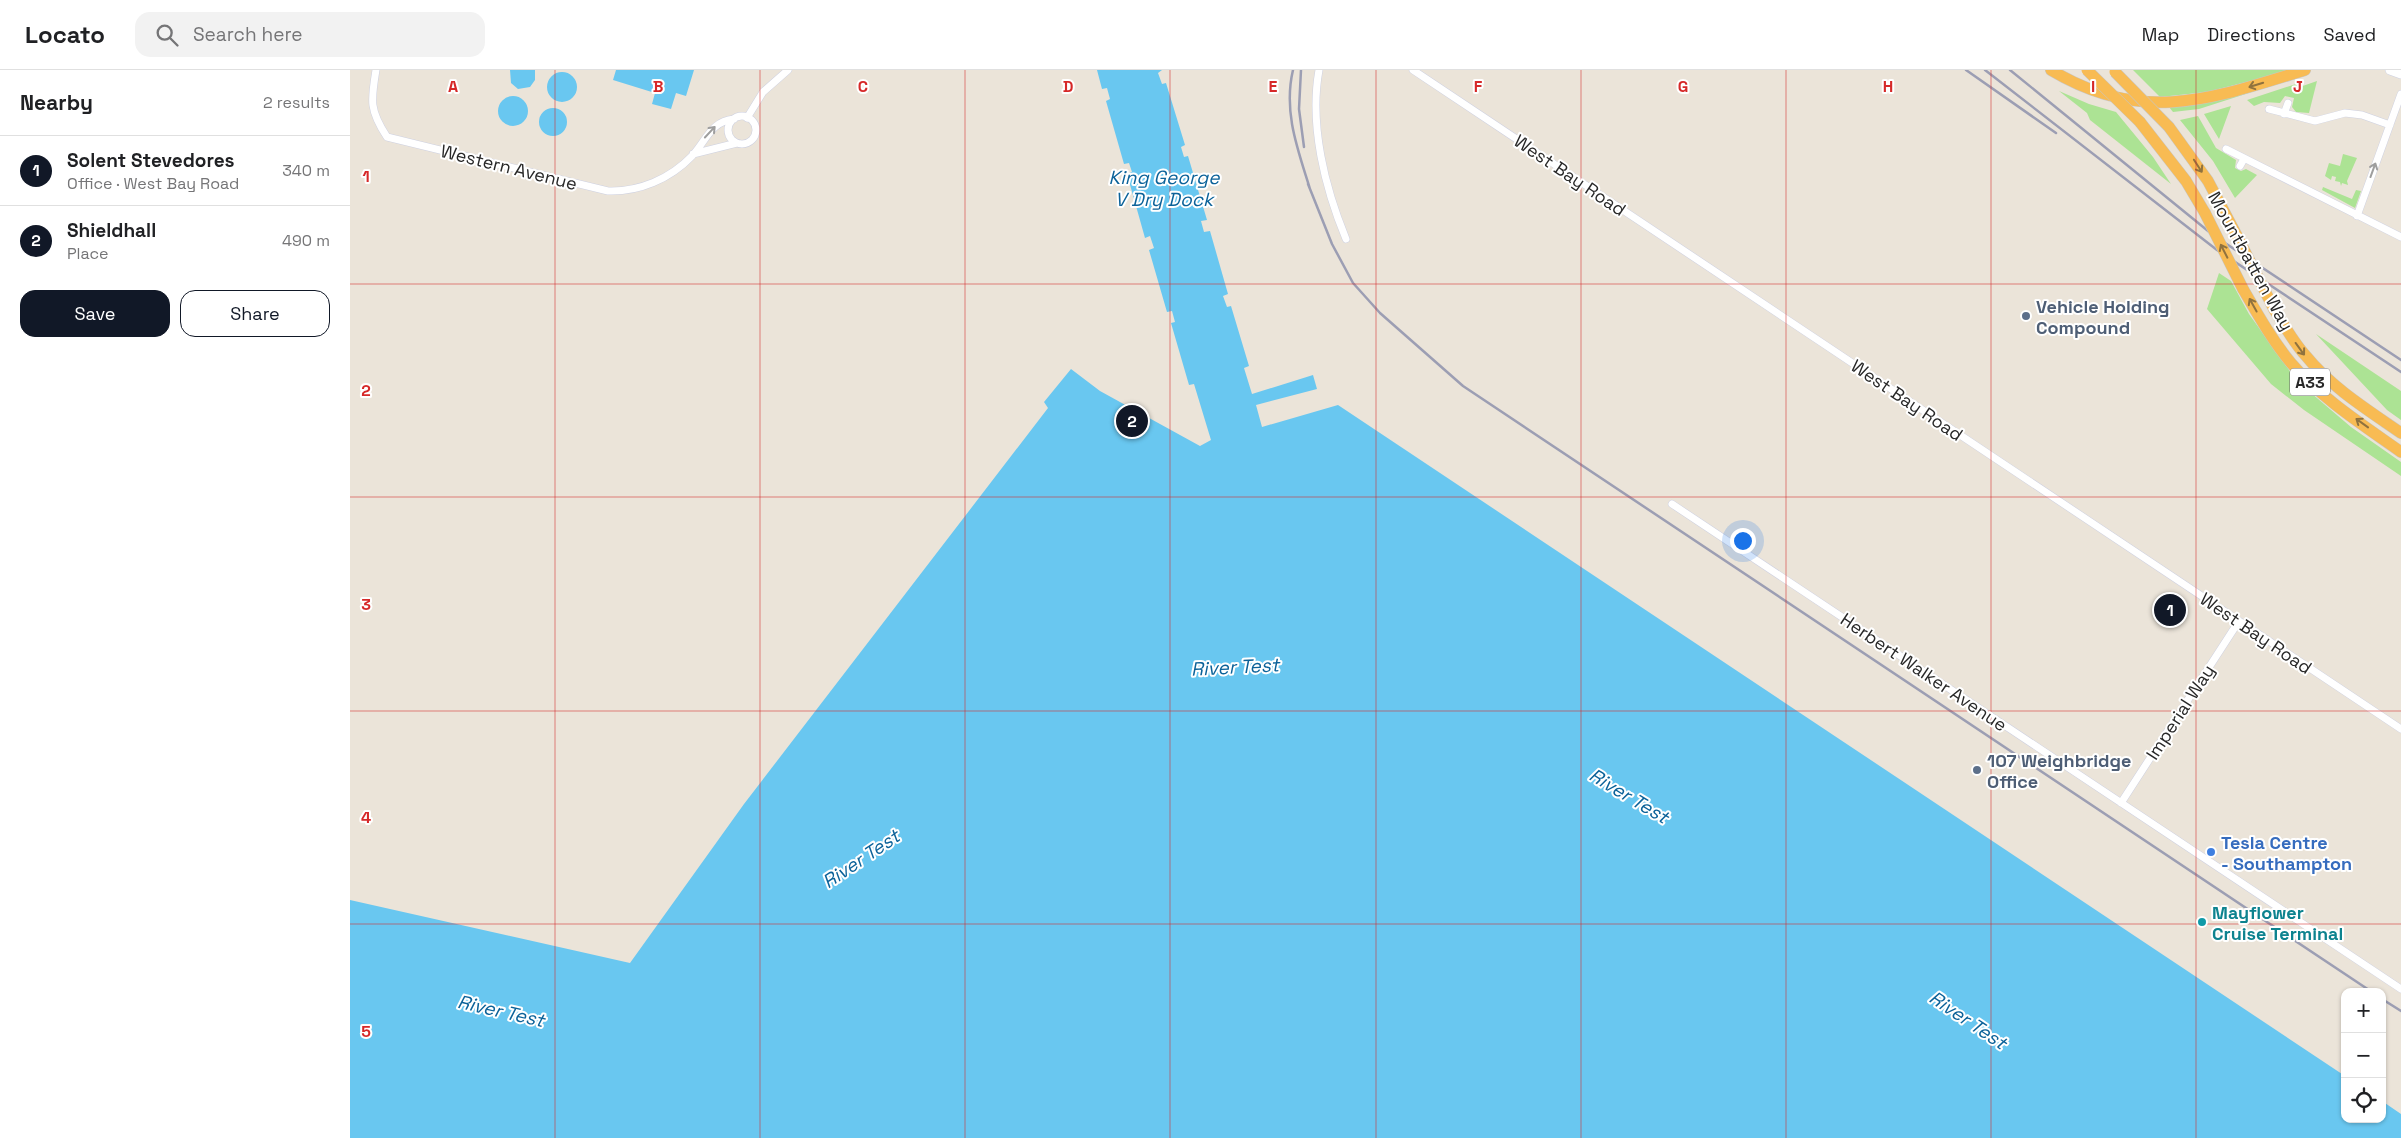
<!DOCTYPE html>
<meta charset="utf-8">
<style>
:root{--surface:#fff;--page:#f2f2f2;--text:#202124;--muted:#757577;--line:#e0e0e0;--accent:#111827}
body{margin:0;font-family:"Space Grotesk",sans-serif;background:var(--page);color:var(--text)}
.controls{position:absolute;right:15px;bottom:15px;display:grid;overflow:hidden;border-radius:10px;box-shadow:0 1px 4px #0004}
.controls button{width:45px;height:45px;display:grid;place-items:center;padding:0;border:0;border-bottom:1px solid var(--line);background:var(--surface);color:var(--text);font:25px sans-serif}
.you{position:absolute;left:1392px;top:470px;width:18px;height:18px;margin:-12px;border:4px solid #fff;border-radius:50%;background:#1a73e8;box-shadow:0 0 0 8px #1a73e833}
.badge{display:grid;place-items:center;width:32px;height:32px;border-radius:50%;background:var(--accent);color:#fff;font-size:16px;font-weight:700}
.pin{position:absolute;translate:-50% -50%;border:2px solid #fff;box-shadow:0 1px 5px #0006}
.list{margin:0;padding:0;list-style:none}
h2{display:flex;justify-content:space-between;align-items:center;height:65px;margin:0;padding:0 20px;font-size:21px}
h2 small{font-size:16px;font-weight:400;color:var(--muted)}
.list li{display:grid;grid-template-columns:32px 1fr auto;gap:15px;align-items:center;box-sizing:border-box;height:70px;padding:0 20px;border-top:1px solid var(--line)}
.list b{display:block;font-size:19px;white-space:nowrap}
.list p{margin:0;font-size:16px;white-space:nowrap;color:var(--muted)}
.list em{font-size:16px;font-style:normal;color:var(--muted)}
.actions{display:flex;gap:10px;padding:15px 20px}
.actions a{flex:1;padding:11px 0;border:1px solid var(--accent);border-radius:15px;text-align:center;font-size:18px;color:var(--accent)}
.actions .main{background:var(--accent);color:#fff}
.icon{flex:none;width:28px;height:28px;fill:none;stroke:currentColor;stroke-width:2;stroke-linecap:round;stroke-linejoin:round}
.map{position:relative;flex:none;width:2051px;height:1068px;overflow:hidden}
header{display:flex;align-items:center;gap:30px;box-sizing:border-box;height:70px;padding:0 25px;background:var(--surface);border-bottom:1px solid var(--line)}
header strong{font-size:24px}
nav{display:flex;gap:28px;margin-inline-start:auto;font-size:18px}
.search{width:350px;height:45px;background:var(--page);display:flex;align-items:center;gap:12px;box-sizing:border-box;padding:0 18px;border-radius:15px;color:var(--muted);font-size:19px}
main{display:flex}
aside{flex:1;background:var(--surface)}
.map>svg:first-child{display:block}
.green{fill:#ace394}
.water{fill:#69c7f0}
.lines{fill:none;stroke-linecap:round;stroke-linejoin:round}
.minor-casing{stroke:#ced1e1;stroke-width:8}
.tertiary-casing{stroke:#ced1e1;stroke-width:10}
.trunk-casing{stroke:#c7c7c7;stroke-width:12}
.minor{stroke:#fff;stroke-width:7}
.tertiary{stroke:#fff;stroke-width:9}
.trunk{stroke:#f8bb53;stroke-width:11}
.rail{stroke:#9c9eb3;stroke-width:2.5}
.trunk-bridge-casing{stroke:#c7c7c7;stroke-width:12;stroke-linecap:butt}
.trunk-bridge{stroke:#f8bb53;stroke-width:11}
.oneway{stroke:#90723e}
.oneway2{stroke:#9e9e9e}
.grid{fill:none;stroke:#d62828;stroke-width:1;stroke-opacity:0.55}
.service-dot{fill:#5c6f8a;stroke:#fff;stroke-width:2}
.shop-dot{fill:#3f7fe0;stroke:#fff;stroke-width:2}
.culture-dot{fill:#0f9aa8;stroke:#fff;stroke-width:2}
.labels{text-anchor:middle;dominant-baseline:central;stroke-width:4;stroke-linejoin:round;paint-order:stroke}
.shield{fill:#fff;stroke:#686868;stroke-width:1}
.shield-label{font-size:16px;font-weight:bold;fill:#282828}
.street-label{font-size:18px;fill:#282828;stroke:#fff}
.service-label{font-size:18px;font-weight:bold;fill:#4e5e75;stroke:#fff;text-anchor:start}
.shop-label{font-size:18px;font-weight:bold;fill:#366cbe;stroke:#fff;text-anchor:start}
.culture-label{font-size:18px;font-weight:bold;fill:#0d838f;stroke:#fff;text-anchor:start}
.water-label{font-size:19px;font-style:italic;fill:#0b6299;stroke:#fff}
.grid-label{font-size:16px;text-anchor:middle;font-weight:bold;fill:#d62828;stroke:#fff;stroke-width:4;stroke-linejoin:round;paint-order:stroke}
</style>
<header>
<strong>Locato</strong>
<div class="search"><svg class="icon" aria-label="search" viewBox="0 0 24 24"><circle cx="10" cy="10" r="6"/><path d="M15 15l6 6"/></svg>Search here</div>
<nav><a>Map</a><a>Directions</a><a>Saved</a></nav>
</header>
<main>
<aside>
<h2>Nearby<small>2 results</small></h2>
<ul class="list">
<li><span class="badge">1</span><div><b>Solent Stevedores</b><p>Office · West Bay Road</p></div><em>340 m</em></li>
<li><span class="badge">2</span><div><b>Shieldhall</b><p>Place</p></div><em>490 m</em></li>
</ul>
<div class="actions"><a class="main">Save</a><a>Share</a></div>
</aside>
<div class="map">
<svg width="2051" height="1068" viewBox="0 0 2051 1068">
<rect width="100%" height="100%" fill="#ebe4d9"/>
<path class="green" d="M1783 0H1934L1936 2 1857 22 1810 27Z
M1936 11 1849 39 1823 42 1819 37Z
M1967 11 1959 43 1946 42 1942 37 1944 28 1935 26 1930 33 1914 32 1904 36 1897 30 1949 13 1947 18Z
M1709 21 1739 34 1766 42 1803 87 1821 114 1740 50 1737 43Z
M1881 36 1869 69 1854 44Z
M1848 46 1866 78 1886 90 1885 98 1891 101 1896 99 1907 105 1885 128 1863 91 1830 50Z
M1993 84 2007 88 1997 111 1998 115 1992 113 1991 116 1990 112 1985 111 1986 107 1982 106 1981 110 1975 106 1979 93 1990 96Z
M1973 117 2002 129 2006 120 2011 121 2005 138 1972 120Z
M1869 203 1881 211 1899 244 1947 311 2001 357 2051 392V406L1954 340 1921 314 1857 239Z
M1966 264 2051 321V350L2037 340Z"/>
<path class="water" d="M160 0H185V10L180 17 168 19 161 13Z
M266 0H344L336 26 326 23 321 39 302 34 305 23 263 10Z
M747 0H812L808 3 812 14 816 13 835 75 831 77 834 87 838 86 857 150 851 151 854 162 860 161 878 224 873 226 877 237 881 236 899 296 894 298 902 324 963 305 967 319 906 335 912 357 988 335 1995 1006V1049H2032V1031L2051 1044V1068H0V830L280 893 394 734 698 338 694 332 721 299 750 321 850 376 861 370 844 314 839 315 821 253 825 252 822 241 817 242 799 180 804 178 800 166 795 168 777 104 782 102 779 93 774 94 756 31 760 29 757 18 752 19Z
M197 17a15 15 0 1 1 30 0a15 15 0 1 1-30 0Z
M148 41a15 15 0 1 1 30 0a15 15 0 1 1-30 0Z
M189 52a14 14 0 1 1 28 0a14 14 0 1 1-28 0Z"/>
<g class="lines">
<g class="minor-casing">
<path id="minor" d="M26 0C21 30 19 40 37 67L258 121C289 122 320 109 342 86 356 71 361 51 384 49
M969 0C959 55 975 118 996 169
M1063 0 2051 659
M1919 39 1965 51 1995 43 2012 45 2040 55
M1934 44 1938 33
M378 60a14 14 0 1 1 28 0a14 14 0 1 1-28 0Z
M397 48 413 22 438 0
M1876 79 2051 167
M343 84 387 73
M1890 96 1894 89
M2007 146 2051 24
M1322 434 2051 919
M1771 733 1889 551"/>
</g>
<g class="tertiary-casing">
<path id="tertiary" d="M2040 0 2051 4"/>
</g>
<g class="trunk-casing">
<path id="trunk" d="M1701 0C1793 55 1861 29 1955 0
M1790 52 1836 111 1855 143
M1819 57 1858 111 1887 166
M1893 219C1908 245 1922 270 1941 293 1972 329 2013 355 2051 382
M1924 239C1934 255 1943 272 1956 286 1982 318 2018 340 2051 363"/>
</g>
<use href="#minor" class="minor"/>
<use href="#tertiary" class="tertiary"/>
<use href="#trunk" class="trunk"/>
<path class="rail" d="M943 0C933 42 948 80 960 119
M951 0 949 39 954 77
M1616 0 1706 63
M1635 0 1867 180 2051 302
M1660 0 1863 165 2051 290
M958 114 982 174 1003 213 1030 243 1113 316 2022 922
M2032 929 2051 941"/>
<g class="trunk-bridge-casing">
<path id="trunk-bridge" d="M1737 0 1790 52
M1765 2 1819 57
M1855 143 1893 219
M1887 166 1924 239"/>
</g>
<use href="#trunk-bridge" class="trunk-bridge"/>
</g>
<defs><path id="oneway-shaft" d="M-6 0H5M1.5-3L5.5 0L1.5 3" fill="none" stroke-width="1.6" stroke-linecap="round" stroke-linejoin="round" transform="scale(1.25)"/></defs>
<g class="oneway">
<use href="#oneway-shaft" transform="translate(1906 15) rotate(163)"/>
<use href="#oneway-shaft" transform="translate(1848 96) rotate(57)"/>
<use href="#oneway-shaft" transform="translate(1874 181) rotate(-117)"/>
<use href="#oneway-shaft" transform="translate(1903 235) rotate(-119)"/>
<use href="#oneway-shaft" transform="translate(1950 279) rotate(54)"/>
<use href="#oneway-shaft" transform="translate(2012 353) rotate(-144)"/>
</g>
<g class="oneway2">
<use href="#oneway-shaft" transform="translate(360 62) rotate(-47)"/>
<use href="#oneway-shaft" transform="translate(2023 100) rotate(-70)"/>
</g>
<path class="grid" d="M205 0V1068M410 0V1068M615 0V1068M820 0V1068M1026 0V1068M1231 0V1068M1436 0V1068M1641 0V1068M1846 0V1068M0 214H2051M0 427H2051M0 641H2051M0 854H2051"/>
<g class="service-dot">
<circle cx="1676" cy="246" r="5"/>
<circle cx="1627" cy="700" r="5"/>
</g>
<circle class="shop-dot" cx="1861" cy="782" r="5"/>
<circle class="culture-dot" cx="1852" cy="852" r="5"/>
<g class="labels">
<rect class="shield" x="1940" y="298.5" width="40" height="27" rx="4"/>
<g class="shield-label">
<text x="1960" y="312">A33</text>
</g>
<g class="street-label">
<text transform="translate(159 97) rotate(14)">Western Avenue</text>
<text transform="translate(1220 105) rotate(34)">West Bay Road</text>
<text transform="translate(1901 191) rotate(61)">Mountbatten Way</text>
<text transform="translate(1557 330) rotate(34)">West Bay Road</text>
<text transform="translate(1906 563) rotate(34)">West Bay Road</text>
<text transform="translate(1574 602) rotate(34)">Herbert Walker Avenue</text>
<text transform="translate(1830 642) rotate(-57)">Imperial Way</text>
</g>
<g class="service-label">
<text x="1686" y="236">Vehicle Holding<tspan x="1686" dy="21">Compound</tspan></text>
<text x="1637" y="690">107 Weighbridge<tspan x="1637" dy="21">Office</tspan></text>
</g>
<g class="shop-label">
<text x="1871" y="772">Tesla Centre<tspan x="1871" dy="21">- Southampton</tspan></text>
</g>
<g class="culture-label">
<text x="1862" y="842">Mayflower<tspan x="1862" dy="21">Cruise Terminal</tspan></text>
</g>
<g class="water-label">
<text x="814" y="107">King George<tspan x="814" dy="22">V Dry Dock</tspan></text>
<text transform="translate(885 597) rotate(-3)">River Test</text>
<text transform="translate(1279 726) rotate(31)">River Test</text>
<text transform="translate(511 789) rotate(-34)">River Test</text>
<text transform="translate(151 941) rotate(13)">River Test</text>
<text transform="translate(1618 950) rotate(34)">River Test</text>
</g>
</g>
<g class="grid-label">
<text x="103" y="22">A</text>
<text x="308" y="22">B</text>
<text x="513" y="22">C</text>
<text x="718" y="22">D</text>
<text x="923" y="22">E</text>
<text x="1128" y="22">F</text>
<text x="1333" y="22">G</text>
<text x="1538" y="22">H</text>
<text x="1743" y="22">I</text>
<text x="1948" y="22">J</text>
<text x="16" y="112">1</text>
<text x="16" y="326">2</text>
<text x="16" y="540">3</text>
<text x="16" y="753">4</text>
<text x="16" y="967">5</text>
</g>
</svg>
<div class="controls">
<button>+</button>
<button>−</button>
<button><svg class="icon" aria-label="locate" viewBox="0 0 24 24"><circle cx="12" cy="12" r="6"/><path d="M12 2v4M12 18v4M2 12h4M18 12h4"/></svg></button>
</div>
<div class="you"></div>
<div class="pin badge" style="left:1820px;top:540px">1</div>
<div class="pin badge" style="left:782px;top:351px">2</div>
</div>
</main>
